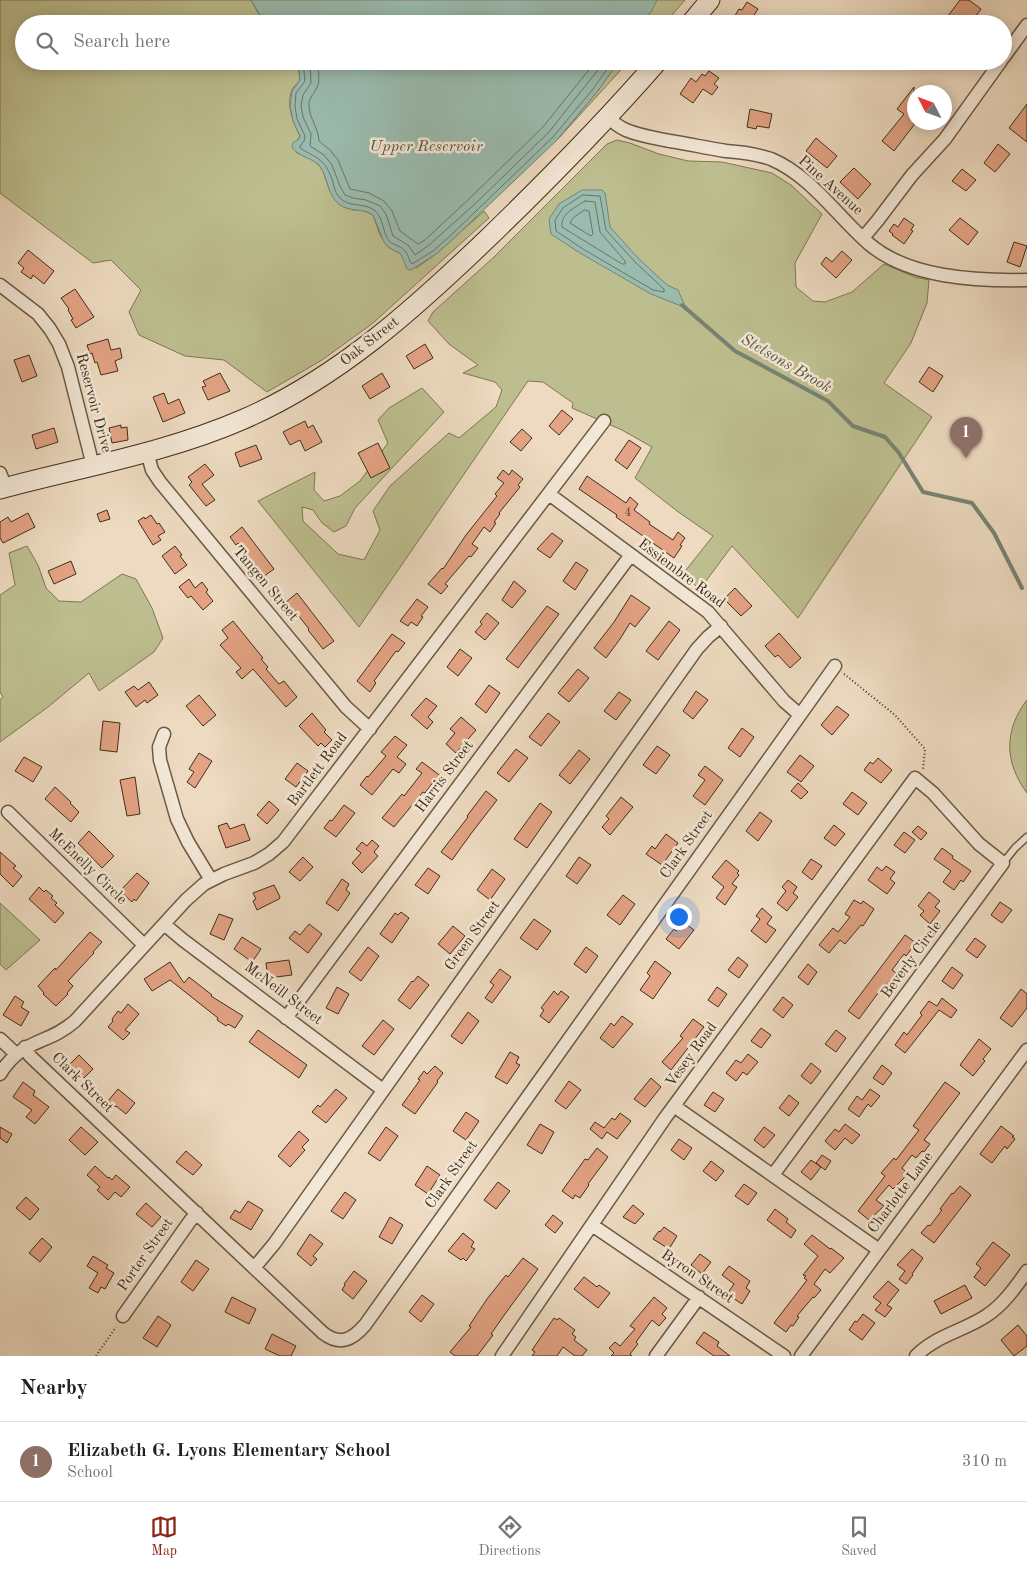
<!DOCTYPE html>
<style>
:root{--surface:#fff;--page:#f2f2f2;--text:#202124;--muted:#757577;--line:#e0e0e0;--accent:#8f2418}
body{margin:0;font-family:"Old Standard TT",serif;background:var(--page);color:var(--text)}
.compass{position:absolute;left:907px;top:85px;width:45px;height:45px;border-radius:50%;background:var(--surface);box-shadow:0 2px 12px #0003;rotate:312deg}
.you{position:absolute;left:678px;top:916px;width:18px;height:18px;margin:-12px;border:4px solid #fff;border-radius:50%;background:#1a73e8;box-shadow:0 0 0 8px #1a73e833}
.badge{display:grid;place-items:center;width:32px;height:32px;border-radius:50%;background:var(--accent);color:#fff;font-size:16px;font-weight:700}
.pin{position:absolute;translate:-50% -41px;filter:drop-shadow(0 1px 2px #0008)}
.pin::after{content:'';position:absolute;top:26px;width:18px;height:15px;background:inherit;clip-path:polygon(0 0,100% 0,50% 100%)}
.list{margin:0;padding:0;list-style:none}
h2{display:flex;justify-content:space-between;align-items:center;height:65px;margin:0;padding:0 20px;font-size:21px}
h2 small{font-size:16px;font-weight:400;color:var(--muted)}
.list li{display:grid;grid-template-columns:32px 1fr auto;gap:15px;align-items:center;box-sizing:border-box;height:80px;padding:0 20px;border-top:1px solid var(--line)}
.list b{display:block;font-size:19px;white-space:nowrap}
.list p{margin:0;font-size:16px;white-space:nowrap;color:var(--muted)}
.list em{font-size:16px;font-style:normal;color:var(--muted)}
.icon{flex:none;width:28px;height:28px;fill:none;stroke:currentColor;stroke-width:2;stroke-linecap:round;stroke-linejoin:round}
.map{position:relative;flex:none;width:1027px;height:1356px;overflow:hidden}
.search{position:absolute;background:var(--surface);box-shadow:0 2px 12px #0003;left:15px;right:15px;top:15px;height:55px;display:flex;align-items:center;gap:12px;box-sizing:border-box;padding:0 18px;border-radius:28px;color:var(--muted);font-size:19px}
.sheet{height:145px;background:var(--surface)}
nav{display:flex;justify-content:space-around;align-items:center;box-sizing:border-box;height:70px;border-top:1px solid var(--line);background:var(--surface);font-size:14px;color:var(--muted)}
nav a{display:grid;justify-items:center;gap:2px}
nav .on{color:var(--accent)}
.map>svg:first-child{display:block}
.green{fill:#bdbe8f;stroke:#7e7654}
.water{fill:#9abbaf;stroke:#768373}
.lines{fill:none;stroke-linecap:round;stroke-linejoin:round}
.shore{stroke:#6d7464;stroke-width:1}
.stream{stroke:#768373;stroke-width:4}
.building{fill:#e3a384;stroke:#402e19}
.lane-casing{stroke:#6b5943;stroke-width:9}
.street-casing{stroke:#6b5943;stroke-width:15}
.secondary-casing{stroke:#402e19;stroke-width:21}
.path{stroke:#402e19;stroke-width:2;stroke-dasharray:1 2.5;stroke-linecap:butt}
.lane{stroke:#f3e7d6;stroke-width:6}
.street{stroke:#f3e7d6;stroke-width:12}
.secondary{stroke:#f3e7d6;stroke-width:19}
.labels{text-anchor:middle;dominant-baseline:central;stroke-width:5;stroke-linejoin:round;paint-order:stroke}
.number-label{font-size:12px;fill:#694b34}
.street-label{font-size:15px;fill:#402e19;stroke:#f3e7d6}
.water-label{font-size:16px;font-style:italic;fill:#56513e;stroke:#f3e7d6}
</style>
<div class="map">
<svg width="1027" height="1356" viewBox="0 0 1027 1356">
<rect width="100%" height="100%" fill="#eddac0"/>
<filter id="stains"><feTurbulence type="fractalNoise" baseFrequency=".004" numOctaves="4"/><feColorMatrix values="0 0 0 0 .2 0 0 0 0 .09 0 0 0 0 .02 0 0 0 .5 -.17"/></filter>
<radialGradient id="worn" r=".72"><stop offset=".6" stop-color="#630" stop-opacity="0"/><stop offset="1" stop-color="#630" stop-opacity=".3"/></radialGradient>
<path class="green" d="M0 0H251L258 13 272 24H24V61H298L300 80C297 84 294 86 292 90 286 105 293 122 300 136L297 141V153L311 159 318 164 323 171 329 189 352 210H363L373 215 380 235 388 247 401 254 416 268 436 254 484 211 489 218 373 323 322 360 267 392 224 360 185 356 139 335 129 312 141 290 111 260 93 263 0 193Z
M657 0H685L664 24H639L644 20Z
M619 61H629L557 140 597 92Z
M617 140 630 143 659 154 688 161 722 162 772 173 791 185 822 214 795 263 796 287 813 301 825 302 852 292 884 264 915 277 929 280 927 303 911 343 884 383 932 417 798 618 732 546 700 589 682 575 713 536 677 511 635 478 652 447 622 430 572 408 573 403 543 382 528 381 359 627 258 501 315 472 314 490 324 501 340 496 360 481 388 443 378 420 389 408 422 388 444 412 355 508 346 526 334 532 322 523 313 510 302 507 303 521 338 554 364 560 380 530 373 511 390 486 449 433 459 438 496 407 502 390 495 382 463 373 478 365 449 344 428 321 433 312 494 257 607 144Z
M27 546 38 565 46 588 59 601 81 602 122 574 136 579 152 608 163 638 154 652 99 691 89 673 48 707 0 742V700L3 697 0 692V595L15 585 9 553Z
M1027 700V793C1004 762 1004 730 1027 700Z
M0 903 40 940 6 970 0 964Z"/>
<path class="water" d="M251 0H657L651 12 639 24H272L261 17Z
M298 61H619L597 92 557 140 452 240 436 254 411 270 407 269 401 254 388 247 384 242 373 215C363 208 350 212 340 205 326 195 329 176 318 164 313 159 287 152 293 143 294 141 297 141 299 139L300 136 293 121 290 106 292 91 300 80Z
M582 190H602L605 193 610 227 639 259 667 285 678 290 686 308 651 294 580 253 551 234 549 219 559 204Z"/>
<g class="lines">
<path class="shore" d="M303 61 305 81 296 93 295 106 297 119 305 136 304 141 300 146V148C316 158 324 158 332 179 334 185 334 191 339 197 348 208 363 202 374 210 384 217 382 232 389 241 393 245 401 246 405 251 409 255 408 260 412 264L433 251 449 237 553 137 593 89 613 61
M310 61 311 83 303 95 301 106 303 117 311 134 310 146 324 155 332 165 340 186 345 195 353 198 366 200 380 206 386 214 393 236 408 245 415 255 429 245 476 203 549 132 605 61
M317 61C318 69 320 78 318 85 315 94 308 97 309 107 310 119 318 127 319 141L330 150 338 160 350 189 369 193 384 201 392 211 400 231 418 244 425 240 471 197 543 127 596 61
M583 195 600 196 606 230 636 263 664 289V292L653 290 583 249 556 231 555 220 563 208Z
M585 201 595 202 600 232 625 261V264H622L562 227C560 214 576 207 585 201Z
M585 210 589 211 593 234 591 236 570 223 573 218Z"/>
<path class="stream" d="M682 305 735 351 828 401 853 426 885 437 899 453 923 492 972 503 994 533 1022 588"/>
</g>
<path class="building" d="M960 0H969L981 9 970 24H957L948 16Z
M747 2 758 9 748 24H730L739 9 742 10Z
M709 71 719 78 714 84 718 87 712 95 703 89 693 103 680 94 691 78 696 82 702 74 705 76Z
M914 87V125L894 151 882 141 904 114 897 109Z
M1027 104V142L1009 128Z
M750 109 772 114 769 128 757 126 756 129 747 127Z
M816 138 837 156 827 168 806 151Z
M998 144 1010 154 995 172 984 163Z
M854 168 871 184 858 199 840 182Z
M962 169 976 180 966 191 952 181Z
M904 218 914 225 911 230 913 231 904 244 892 235 893 234 889 231 894 224 898 227Z
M960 218 978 232 968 245 949 230Z
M1014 242 1027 246 1020 267 1007 262Z
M28 250 54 271 44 284 33 275 31 279 21 272 24 268 18 263Z
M842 251 852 260 836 278 821 264 826 257 832 262Z
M75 289 94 317 76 328 71 320 73 319 68 310 69 309 61 298Z
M108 339 111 350 120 348 122 358 115 361 118 371 101 375 97 362 95 363 92 353 90 354 87 345Z
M425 344 433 358 414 369 406 356Z
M29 355 37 376 22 382 14 360Z
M929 367 943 376 933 392 919 382Z
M220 373 230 391 208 400 202 387 206 386 203 381Z
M382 373 390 387 370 399 362 386Z
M164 393 168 404 179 399 185 413 163 422 153 397Z
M562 410 573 419 559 435 549 426Z
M305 421 308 428 313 425 322 442 305 451 300 440 290 445 283 432Z
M121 425V428L127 427 128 440 112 443 109 428Z
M54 428 58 442 36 449 32 435Z
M522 429 532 438 521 451 510 442Z
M629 440 641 448 627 469 615 460Z
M378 443 390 468 371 478 358 453Z
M256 445 262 459 240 467 235 453Z
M205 464 214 475 202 484 215 500 206 506 189 485 192 482 188 477Z
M503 470 509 475 512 470 523 479 518 485 520 487 499 513 500 514 494 522 496 523 490 532 484 527 472 544 478 548 471 557 469 556 445 584 448 586 441 594 428 584 442 568 443 569 466 535 497 496 495 494 504 483 497 478Z
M587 476 626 503 630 497 638 504 634 510 650 522 649 524 673 540 678 532 685 538 680 545 682 546 674 558 616 517 617 515 579 489Z
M107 510 110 519 100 522 97 514Z
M28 513 35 527 3 543 0 538V522L8 517 11 522Z
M151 515 157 524 159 523 165 532 158 536 161 540 153 545 138 521 144 517 145 519Z
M242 527 274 569 263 577 238 543 236 545 230 537Z
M552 533 563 541 550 558 537 549Z
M175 546 182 555 180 556 187 565 175 574 162 556Z
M71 561 76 574 54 584 48 571Z
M576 562 588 570 575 590 563 581Z
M189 579 195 588 202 582 208 590 206 592 213 601 203 610 191 596 188 598 179 587Z
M514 581 526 591 512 608 502 600Z
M735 588 752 606 741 616 724 599Z
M297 593 334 641 323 649 308 630 309 629 294 610 292 612 285 603Z
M631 595 650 608 635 627 630 623 620 639 606 658 594 648 614 622Z
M417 599 428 607 421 616 423 617 417 626 411 622 408 626 400 621Z
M547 606 559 614 518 668 506 659Z
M487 613 499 623 485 640 475 632 482 624 480 622Z
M233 621 263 658 261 659 268 667 266 669 279 684 284 681 297 697 286 707 253 669 242 679 236 672 241 668 220 645 228 638 222 630Z
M669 621 680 630 658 660 646 651Z
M779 633 801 658 790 668 778 655 775 657 765 646Z
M392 634 405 643 398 652 396 651 374 681 376 683 370 692 357 681Z
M460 649 472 658 458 676 447 667Z
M578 669 589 678 569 702 558 693Z
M149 682 158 695 147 703 145 700 136 707 125 692 134 686 138 690Z
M489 685 500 693 486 713 475 704Z
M696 691 708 700 693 719 683 711Z
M619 692 631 700 616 720 604 711Z
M199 695 216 715 203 726 186 706Z
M426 698 437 706 428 717 433 722 427 729 411 715Z
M837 706 849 715 832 735 821 725Z
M312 713 326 730 324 732 332 740 325 747 321 743 318 746 299 726Z
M548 713 560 722 541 746 529 737Z
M461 717 476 730 456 753 446 744 455 733 450 729Z
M103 721 120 723 117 752 100 750Z
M742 728 754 737 740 757 728 748Z
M395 736 407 745 397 757 406 764 399 773 393 769 372 795 360 785 367 776 368 777 386 756 381 752Z
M657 746 670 755 656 774 643 765Z
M516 749 528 758 509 782 497 773Z
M579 750 590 759 570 784 559 775Z
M199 753 212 761 195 788 187 782 194 772 189 769Z
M800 755 814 766 801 782 787 772Z
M24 757 42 767 33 782 15 771Z
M878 758 892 770 881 783 864 770 870 762 873 764Z
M422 762 446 780 441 786 434 781 425 793 423 792 394 827 382 818 402 794 404 796 422 773 416 769Z
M297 763 308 771 296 787 285 779Z
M705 766 723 780 705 805 693 796 705 780 698 775Z
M135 777 140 814 127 816 120 780Z
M798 783 808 792 801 799 791 791Z
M55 787 71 802 70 803 79 812 71 822 45 799Z
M486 791 497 800 470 835 452 860 441 852 468 817 467 816Z
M852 792 867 803 858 815 843 804Z
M621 797 633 807 610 835 602 827 609 819 606 816Z
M269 801 279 810 267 824 257 815Z
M540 803 552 812 527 848 514 839Z
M344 805 355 813 336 837 324 828 330 820 332 821Z
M760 812 772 821 758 841 746 831Z
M227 823 230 829 244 824 250 840 226 848 218 826Z
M834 825 845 834 835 846 824 838Z
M918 826 927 833 921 840 912 832Z
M89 831 114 856 102 868 78 843Z
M904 832 915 840 905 853 894 845Z
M666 834 678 843 662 865 646 854 652 846 655 849Z
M372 840 379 846 374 852 378 856 362 873 352 863 361 853 356 849 362 842 367 846Z
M942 848 953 856 952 858 971 871 963 882 961 880 954 890 943 882 951 871 934 859Z
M0 852 16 866 13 868 22 876 13 887 0 874Z
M303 857 313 867 300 881 289 872Z
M579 857 591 865 577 884 566 876Z
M811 859 822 866 812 880 802 872Z
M726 860 739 871 737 873 739 875 732 884 737 887 725 905 716 898 724 887 712 877Z
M886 866 895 872 890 879 895 883 887 894 868 880 877 867 882 871Z
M428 868 440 876 428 894 415 885Z
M492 869 505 879 490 900 477 890Z
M137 873 149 883 136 901 134 899 132 902 120 891Z
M342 879 349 884 346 890 350 893 338 911 326 903Z
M788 880 797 887 793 893 798 897 787 911 777 903 786 891 782 887Z
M274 885 280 897 279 899 257 910 253 901 256 899 253 893Z
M39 887 44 892 46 890 53 896 51 898 57 903 55 905 64 913 55 923 29 899Z
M929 892 940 901 935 907 940 911 930 924 920 915 924 911 918 906Z
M623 895 635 904 620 925 607 915Z
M854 900 861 904 863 901 874 909 863 926 861 925 845 944 840 940 829 953 819 945 833 928 838 932 850 917 845 914Z
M1000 902 1012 910 1002 923 991 915Z
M762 908 772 917 767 924 776 930 766 943 751 931 760 919 756 916Z
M401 912 409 918 392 943 380 934 395 913 398 915Z
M219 914 233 919 224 940 210 934Z
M534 919 551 931 537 950 520 938Z
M683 922 694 930 679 949 666 939 674 929 676 931Z
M309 924 322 934 308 953 289 938 295 931 300 935Z
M453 926 465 936 450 954 438 944Z
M90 932 102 942 93 952 94 953 68 981 73 986 67 993 68 994 56 1006 43 994 44 993 38 986 55 968 56 970Z
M905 935 916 943 906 956 904 954 892 970 896 973 880 994 878 993 859 1019 848 1011Z
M242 937 261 949 252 962 234 949Z
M975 938 986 946 977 958 966 950Z
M368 947 379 956 361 981 349 972Z
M586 947 598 956 586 973 574 964Z
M738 957 748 965 739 978 728 970Z
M289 960 292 975 268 978 266 963Z
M655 961 671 973 653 999 640 990 650 976 647 973Z
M170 962 184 983 189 977 212 995 211 996 243 1016 235 1028 228 1024 226 1026 217 1020 218 1018 170 980 152 991 144 979Z
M808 964 817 972 808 985 798 977Z
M952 967 963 975 953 989 942 981Z
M500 969 511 977 492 1003 485 998 494 985 490 982Z
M418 976 429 985 410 1009 398 1000 412 981 413 982Z
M337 987 349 994 338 1014 326 1008Z
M717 987 727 994 718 1007 708 1000Z
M1021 989 1027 994V1008L1012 1027 1000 1018Z
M554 991 558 995 561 991 569 997 549 1023 540 1016 544 1010 541 1008Z
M15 996 24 1002 21 1007 29 1012 21 1026 3 1015Z
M783 997 793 1005 783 1018 773 1010Z
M942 998 957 1010 951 1018 939 1010 905 1053 895 1045 904 1032 907 1035 922 1015 920 1013 929 1001 937 1006Z
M128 1004 139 1014 125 1030 130 1033 123 1040 108 1027 113 1021 112 1019 118 1011 121 1013Z
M468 1012 479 1021 462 1044 451 1036Z
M622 1016 633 1024 613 1048 600 1038 611 1023 614 1026Z
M693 1019 704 1027 671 1070 662 1062 683 1038 680 1036Z
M383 1020 394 1029 374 1055 362 1046Z
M761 1028 771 1035 761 1048 751 1041Z
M258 1030 307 1065 299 1078 249 1042Z
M836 1030 846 1038 836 1052 825 1044Z
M979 1039 991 1049 983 1059 985 1061 973 1076 960 1065Z
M510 1052 519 1057 516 1063 520 1065 507 1084 495 1077Z
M748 1054 758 1062 747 1075 743 1072 736 1081 726 1073 736 1060 741 1063Z
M79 1055 93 1069 84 1078 70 1064Z
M811 1063 821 1071 811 1084 801 1076Z
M882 1065 892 1073 883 1085 873 1078Z
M435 1066 443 1073 437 1081 438 1082 415 1114 402 1105 420 1080 418 1079 424 1071 427 1074Z
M651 1078 661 1087 645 1107 634 1099Z
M569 1081 581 1090 566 1109 555 1101Z
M23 1082 35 1091 33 1095 49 1107 35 1124 26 1117 32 1110 13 1097Z
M945 1082 960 1093 924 1140 930 1144 924 1152 922 1151 916 1158 912 1155 902 1168 908 1174 893 1189 889 1185 876 1200 884 1206 869 1220 858 1211 885 1176 881 1173 894 1158 896 1160 919 1130 913 1126Z
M118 1089 135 1103 126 1114 116 1106 115 1107 108 1101Z
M336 1089 347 1098 326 1123 312 1112 318 1105 320 1107Z
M870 1089 880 1096 871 1107 868 1104 859 1117 848 1109 857 1096 862 1100Z
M713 1092 724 1099 715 1112 704 1105Z
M789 1095 799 1103 789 1116 779 1108Z
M466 1112 479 1121 466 1140 453 1131Z
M620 1113 631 1121 617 1139 607 1132 602 1139 590 1129 595 1122 604 1128 612 1118 615 1120Z
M540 1124 554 1132 542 1154 527 1145Z
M845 1124 860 1135 852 1144 845 1138 835 1150 825 1141 835 1129 839 1132Z
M1001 1126 1014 1136 1012 1137 1015 1139 1007 1149 1005 1146 992 1163 980 1154Z
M0 1127 12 1134 7 1143 0 1138Z
M81 1127 98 1142 85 1155 69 1140Z
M386 1127 398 1136 380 1161 368 1153Z
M764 1127 775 1135 764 1148 754 1140Z
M299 1131 309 1140 302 1147 305 1150 290 1167 278 1156Z
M679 1139 692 1148 684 1160 671 1150Z
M597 1148 608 1157 588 1184 589 1185 580 1198 575 1195 573 1199 562 1191 585 1159 588 1160Z
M186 1151 202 1165 193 1175 176 1162Z
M822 1155 831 1161 825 1170 816 1163Z
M811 1160 821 1167 811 1180 801 1172Z
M711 1161 724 1171 716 1181 703 1171Z
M95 1166 108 1178 109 1177 112 1180 116 1175 130 1187 121 1197 115 1192 108 1200 97 1190 100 1187 87 1175Z
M427 1166 440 1175 428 1194 415 1185Z
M498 1182 510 1191 496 1209 484 1200Z
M744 1184 757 1193 748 1205 735 1196Z
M960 1186 971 1195 934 1243 921 1233 928 1225 930 1226 942 1210 940 1209 952 1193 953 1194Z
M345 1192 356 1200 343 1219 331 1211Z
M26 1197 39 1209 30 1220 16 1208Z
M248 1201 263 1210 251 1230 230 1218 235 1210 240 1213Z
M146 1203 161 1217 152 1227 136 1214Z
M633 1205 644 1214 635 1224 623 1217Z
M775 1209 788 1219 786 1222 796 1230 791 1238 767 1220Z
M553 1215 563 1223 555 1233 545 1225Z
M390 1217 403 1225 392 1244 379 1237Z
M664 1227 677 1236 669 1249 653 1239 659 1231 660 1232Z
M463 1233 474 1242 471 1247 475 1249 466 1261 463 1258 461 1260 448 1251Z
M310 1234 323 1244 313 1256 317 1259 311 1266 297 1254Z
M812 1235 830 1249 831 1248 844 1258 830 1273 825 1269 814 1284 821 1290 814 1298 813 1297 797 1316 799 1317 793 1326 791 1325 786 1332 774 1323 807 1280 804 1278 806 1276 803 1275 818 1256 804 1244Z
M42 1238 52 1247 40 1262 29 1253Z
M993 1242 1010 1255 985 1286 974 1277 981 1268 976 1264Z
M912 1249 923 1258 912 1274 913 1275 906 1284 899 1279 905 1271 897 1265Z
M700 1254 711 1262 702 1274 691 1265Z
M93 1256 108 1265 106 1268 114 1273 105 1289 101 1287 98 1293 89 1288 98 1273 87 1266Z
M523 1258 538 1269 505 1314 491 1334 493 1335 477 1356H455L450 1352 471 1327 469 1326 487 1299 506 1275 508 1277Z
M196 1260 209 1269 193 1291 181 1282Z
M729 1266 750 1281 746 1288 750 1291 742 1304 727 1294 734 1284 722 1275Z
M354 1271 367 1281 353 1299 342 1290 345 1285 344 1284Z
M584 1277 597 1287 599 1285 610 1293 598 1308 574 1289Z
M888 1281 899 1290 887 1305 892 1308 885 1317 875 1310 881 1303 873 1297Z
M965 1285 972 1298 941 1314 934 1301Z
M422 1295 434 1304 421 1322 409 1312Z
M232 1297 256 1309 249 1324 225 1312Z
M654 1297 667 1308 662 1314 666 1318 659 1326 652 1320 636 1342 638 1344 630 1354 632 1356H611L614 1353 609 1348 615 1342 620 1346 635 1329 630 1326Z
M863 1314 875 1323 862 1340 849 1330 855 1321 857 1322Z
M158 1316 171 1325 157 1347 143 1338Z
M554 1318 557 1320 559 1318 575 1330 572 1334 576 1337 574 1340 587 1350 582 1356H575L563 1347 557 1356H532L535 1352 532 1350Z
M1018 1325 1027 1336V1346L1014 1356 1001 1340Z
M704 1332 719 1342 717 1346 730 1356H714L696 1343Z
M272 1334 296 1346 291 1356H280L265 1349Z"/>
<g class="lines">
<g class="lane-casing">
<path id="lane" d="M1003 863 1015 848 1027 837"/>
</g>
<g class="street-casing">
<path id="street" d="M1003 58 1027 25
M608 117C613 122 619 127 626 130 640 136 655 138 670 141 689 144 707 148 726 151 741 152 756 154 771 159 811 176 836 215 868 243 908 278 976 281 1027 280
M863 238 878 220 912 175 945 139 1001 61
M0 285 38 314 50 329 59 344 68 367 93 466
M147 452 152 470 160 482 346 707 370 729
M0 473 6 488
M549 494 708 612 784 701 800 715
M164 734 159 747 160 760 177 819 188 842 211 880
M8 812 144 945
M164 924 183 940 383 1090
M286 1018 630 556
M0 1039 16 1054
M25 1047 30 1056 68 1092 323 1333C340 1346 352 1340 365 1325L835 666
M0 1074C22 1038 48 1045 75 1021L186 900 204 884 224 874 254 863 269 854 283 842 604 421
M674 1106 879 1250
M592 1225 784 1356
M254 1268 274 1244 697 649 708 637 721 626
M123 1316 190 1221 197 1213
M502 1356 665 1118 915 778 933 793 979 844 1003 863 773 1175
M656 1356 699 1297
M801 1356 1027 1050
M916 1356C935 1336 963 1331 986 1316 1003 1305 1015 1288 1027 1271"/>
</g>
<g class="secondary-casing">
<path id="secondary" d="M690 24 710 0
M0 489C82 467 166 453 244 419 338 378 414 309 487 239 546 182 604 123 658 61"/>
</g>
<path class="path" d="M844 674 895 715 925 749 923 769
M96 1356 116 1327"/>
<use href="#lane" class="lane"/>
<use href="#street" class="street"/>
<use href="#secondary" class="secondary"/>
</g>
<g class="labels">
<g class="number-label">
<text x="628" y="513">4</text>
</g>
<g class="street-label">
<text transform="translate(830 186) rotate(42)">Pine Avenue</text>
<text transform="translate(370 342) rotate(-38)">Oak Street</text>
<text transform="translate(93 403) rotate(75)">Reservoir Drive</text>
<text transform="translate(681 574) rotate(37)">Essiembre Road</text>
<text transform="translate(265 584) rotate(50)">Tangen Street</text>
<text transform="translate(318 770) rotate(-53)">Bartlett Road</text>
<text transform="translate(445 777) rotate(-53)">Harris Street</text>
<text transform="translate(687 845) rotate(-55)">Clark Street</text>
<text transform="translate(87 867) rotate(44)">McEnelly Circle</text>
<text transform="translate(473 936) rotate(-54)">Green Street</text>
<text transform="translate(912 960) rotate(-54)">Beverly Circle</text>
<text transform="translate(283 994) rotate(37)">McNeill Street</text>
<text transform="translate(692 1055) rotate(-54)">Vesey Road</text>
<text transform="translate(82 1083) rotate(44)">Clark Street</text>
<text transform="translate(452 1175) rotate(-55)">Clark Street</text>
<text transform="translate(901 1193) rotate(-53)">Charlotte Lane</text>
<text transform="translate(146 1255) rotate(-55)">Porter Street</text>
<text transform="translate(697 1277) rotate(34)">Byron Street</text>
</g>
<g class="water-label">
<text x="426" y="147">Upper Reservoir</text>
<text transform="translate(786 364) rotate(30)">Stetsons Brook</text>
</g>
</g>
<rect width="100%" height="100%" filter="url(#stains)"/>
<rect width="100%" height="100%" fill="url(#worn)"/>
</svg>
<svg class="compass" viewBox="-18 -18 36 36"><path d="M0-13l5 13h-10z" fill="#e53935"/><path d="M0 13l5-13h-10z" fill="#757577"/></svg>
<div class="you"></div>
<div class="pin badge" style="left:966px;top:458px;background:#8d6e63">1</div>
<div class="search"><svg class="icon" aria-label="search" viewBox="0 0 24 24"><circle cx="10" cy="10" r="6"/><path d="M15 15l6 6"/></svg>Search here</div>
</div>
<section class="sheet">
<h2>Nearby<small></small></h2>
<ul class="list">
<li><span class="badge" style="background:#8d6e63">1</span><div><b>Elizabeth G. Lyons Elementary School</b><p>School</p></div><em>310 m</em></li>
</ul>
</section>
<nav>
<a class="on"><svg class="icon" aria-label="map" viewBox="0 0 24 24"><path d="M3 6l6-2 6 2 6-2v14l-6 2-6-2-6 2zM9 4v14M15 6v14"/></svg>Map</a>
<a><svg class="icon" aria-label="directions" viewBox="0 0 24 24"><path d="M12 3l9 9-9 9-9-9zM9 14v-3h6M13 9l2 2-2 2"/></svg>Directions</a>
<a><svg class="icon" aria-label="saved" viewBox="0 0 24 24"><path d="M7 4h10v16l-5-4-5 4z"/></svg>Saved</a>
</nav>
